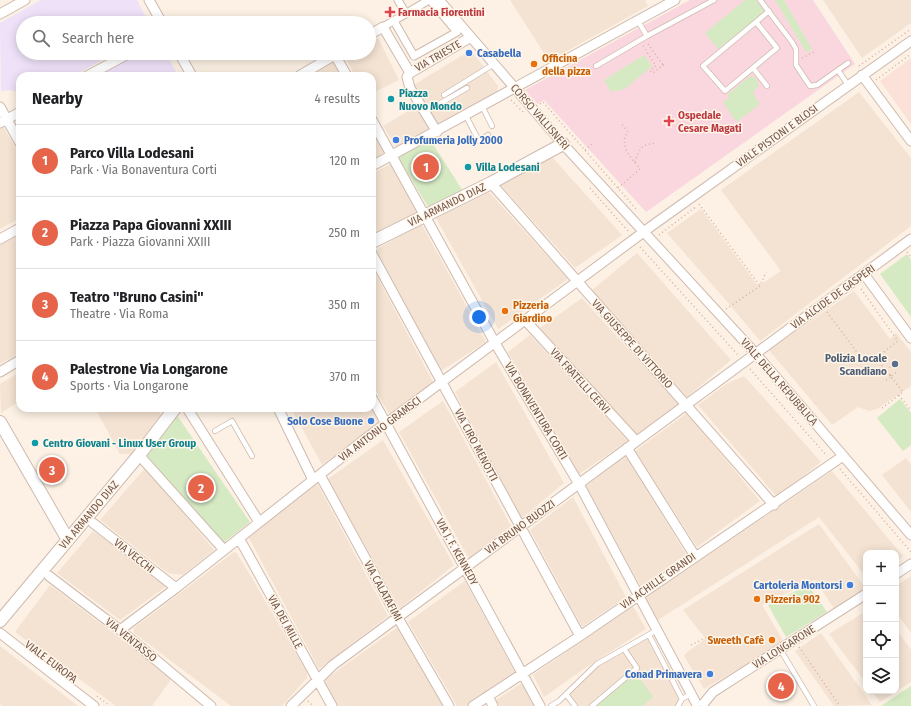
<!DOCTYPE html>
<meta charset="utf-8">
<style>
:root{--surface:#fff;--page:#f2f2f2;--text:#202124;--muted:#757577;--line:#e0e0e0;--accent:#e5644a}
body{margin:0;font-family:"Fira Sans Condensed",sans-serif;background:var(--page);color:var(--text)}
.controls{position:absolute;right:12px;bottom:12px;display:grid;overflow:hidden;border-radius:8px;box-shadow:0 2px 10px #0003}
.controls button{width:36px;height:36px;display:grid;place-items:center;padding:0;border:0;border-bottom:1px solid var(--line);background:var(--surface);color:var(--text);font:20px sans-serif}
.you{position:absolute;left:479px;top:317px;width:14px;height:14px;margin:-10px;border:3px solid #fff;border-radius:50%;background:#1a73e8;box-shadow:0 0 0 6px #1a73e833}
.badge{display:grid;place-items:center;width:26px;height:26px;border-radius:50%;background:var(--accent);color:#fff;font-size:13px;font-weight:700}
.pin{position:absolute;translate:-50% -50%;border:2px solid #fff;box-shadow:0 1px 4px #0006}
.list{margin:0;padding:0;list-style:none}
h2{display:flex;justify-content:space-between;align-items:center;height:52px;margin:0;padding:0 16px;font-size:17px}
h2 small{font-size:13px;font-weight:400;color:var(--muted)}
.list li{display:grid;grid-template-columns:26px 1fr auto;gap:12px;align-items:center;box-sizing:border-box;height:72px;padding:0 16px;border-top:1px solid var(--line)}
.list b{display:block;font-size:15px;white-space:nowrap}
.list p{margin:0;font-size:13px;white-space:nowrap;color:var(--muted)}
.list em{font-size:13px;font-style:normal;color:var(--muted)}
.icon{flex:none;width:22px;height:22px;fill:none;stroke:currentColor;stroke-width:2;stroke-linecap:round;stroke-linejoin:round}
.map{position:relative;flex:none;width:911px;height:706px;overflow:hidden}
.search{position:absolute;background:var(--surface);box-shadow:0 2px 10px #0003;left:16px;top:16px;width:360px;height:44px;display:flex;align-items:center;gap:10px;box-sizing:border-box;padding:0 14px;border-radius:22px;color:var(--muted);font-size:15px}
.panel{position:absolute;background:var(--surface);box-shadow:0 2px 10px #0003;left:16px;top:72px;width:360px;height:340px;border-radius:12px}
.map>svg:first-child{display:block}
.residential{fill:#f4e3d3}
.commercial{fill:#fce1d8}
.education{fill:#eee1f8}
.medical{fill:#fad7de}
.green{fill:#d5e9c3}
.lines{fill:none;stroke-linecap:round;stroke-linejoin:round}
.service-casing{stroke:#cfbaae;stroke-width:6}
.pedestrian-casing{stroke:#cfbaae;stroke-width:9}
.minor-casing{stroke:#cfbaae;stroke-width:11}
.tertiary-casing{stroke:#cfbaae;stroke-width:14}
.path{stroke:#d6b19f;stroke-width:1.5;stroke-dasharray:1 3;stroke-linecap:butt}
.service{stroke:#fff;stroke-width:4.5}
.pedestrian{stroke:#fff;stroke-width:7}
.minor{stroke:#fff;stroke-width:9}
.tertiary{stroke:#fff;stroke-width:12}
.health-dot{fill:#e0444e;stroke:#fff6ea;stroke-width:1.5}
.shop-dot{fill:#3f7fe0;stroke:#fff6ea;stroke-width:1.5}
.food-dot{fill:#e8710a;stroke:#fff6ea;stroke-width:1.5}
.culture-dot{fill:#0f9aa8;stroke:#fff6ea;stroke-width:1.5}
.service-dot{fill:#5c6f8a;stroke:#fff6ea;stroke-width:1.5}
.labels{text-anchor:middle;dominant-baseline:central;stroke-width:3;stroke-linejoin:round;paint-order:stroke}
.health-label{font-size:11px;font-weight:bold;fill:#be3a42;stroke:#fff6ea;text-anchor:start}
.shop-label{font-size:11px;font-weight:bold;fill:#366cbe;stroke:#fff6ea;text-anchor:end}
.street-label{font-size:11px;fill:#74564a;stroke:#fff6ea}
.food-label{font-size:11px;font-weight:bold;fill:#c56008;stroke:#fff6ea;text-anchor:start}
.culture-label{font-size:11px;font-weight:bold;fill:#0d838f;stroke:#fff6ea;text-anchor:start}
.service-label{font-size:11px;font-weight:bold;fill:#4e5e75;stroke:#fff6ea;text-anchor:end}
</style>
<div class="map">
<svg width="911" height="706" viewBox="0 0 911 706">
<rect width="100%" height="100%" fill="#fcf1e4"/>
<path class="residential" d="M510 0H645L648 6 549 61Z
M823 0H911V23L862 58Z
M378 38 399 80 372 93V76H355L344 55 349 53H369V43Z
M471 50 498 86 497 93 437 127 412 86Z
M334 61 341 76H308Z
M859 92 911 158V226L760 341 730 305 667 233 701 209 758 286 781 271 721 190Z
M415 107 431 133 398 151 383 126Z
M3 126 20 156V218L0 229V128Z
M372 127 387 153 372 161Z
M552 157 622 235 575 268 500 184Z
M392 163 420 212 372 237V174Z
M489 192 568 279 498 329 436 218Z
M421 223 486 342 441 371 374 251Z
M20 235V353L0 364V245Z
M637 253 731 360 687 397 591 291Z
M372 267 433 382 389 414 372 384Z
M854 291 890 339 896 333 911 352V386L877 409 869 411 858 407 832 425 769 350Z
M582 298 679 405 636 436 540 328Z
M530 335 628 441 579 474 508 352Z
M496 362 564 483 521 519 455 392Z
M20 372V401L1 413 0 384Z
M744 376 821 462 777 497 698 405 726 384Z
M443 401 511 526 469 559 399 432Z
M372 405 381 421 322 465 291 408H372Z
M95 408H157L161 415 132 454H120Z
M687 413 760 501 697 547 635 451Z
M383 440 454 565 400 608 328 479Z
M626 455 686 554 641 587 586 486Z
M906 458 911 464V512L882 475Z
M146 467 214 550 183 575 168 573 100 520Z
M832 471 903 556 896 563V553H866V577L819 517 658 620 645 598Z
M317 483 388 616 319 669 248 536Z
M573 497 626 597 582 627 530 530Z
M819 524 866 589 835 610 815 580 762 605 784 642 704 689 684 656 687 652 706 639 683 610Z
M93 531 168 585 120 620 57 573Z
M234 552 237 553 307 672V678L282 706H231L134 633V628Z
M911 576V633L896 612V586Z
M465 581 515 672 466 706H457L408 622Z
M50 585 172 678 152 706H116L15 632Z
M633 606 646 629 585 668 544 697 533 675Z
M866 611V683L829 634Z
M398 627 444 706H338L323 681Z
M896 629 911 650V682L880 702 872 691H896Z
M821 633 872 705 834 706 795 651Z
M648 638 680 699 677 706H577L568 694 601 664Z
M0 646 78 706H2L0 704Z
M522 683 535 706H500L496 700Z"/>
<path class="commercial" d="M911 58V124L880 81Z"/>
<path class="education" d="M41 0H137L149 23H23V53H115L73 76H20V93L11 90 1 91 0 23Z
M140 53H166L178 76H96Z"/>
<path class="medical" d="M690 0H813L855 64 646 212 544 100 538 104 525 90Z"/>
<path class="green" d="M745 0H756L765 12 718 49 705 33Z
M775 0H784L812 49 806 52Z
M644 55 652 66 625 89 611 92 604 80Z
M750 76 755 77 759 85 753 93 760 104 737 122 723 103 729 98 727 95Z
M429 138 463 191 429 208 397 156Z
M907 254 911 260V317L880 274Z
M900 399 911 413V445L903 451 877 418Z
M176 414 250 522 223 543 145 453Z
M808 585 827 612 786 637 768 605Z
M635 672 653 697 643 706H595Z
M911 686V706H881Z"/>
<g class="lines">
<g class="service-casing">
<path id="service" d="M760 0 792 42 796 49V65L810 86 817 85 848 63
M638 21 647 36
M756 22 703 66 725 91 777 48 756 22 769 11
M596 66 647 36 714 0
M753 68 767 86
M838 70 848 85
M444 95 494 64
M482 106 492 126
M425 112 467 88
M466 116 479 141 488 135
M215 431 232 421 252 456
M649 635 682 699
M780 649 814 706
M566 694 575 706
M551 706 559 701 597 664 657 630
M592 706 637 668 624 649
M678 706 682 699 691 694"/>
</g>
<g class="pedestrian-casing">
<path id="pedestrian" d="M398 0 406 14
M394 21 414 56 457 32 430 0
M383 27 429 0"/>
</g>
<g class="minor-casing">
<path id="minor" d="M149 0 162 23
M439 0 563 144 756 354 911 535
M0 14 25 0
M369 35 383 27 410 73
M179 53 192 76
M335 55 347 76
M862 75 911 141
M87 76 130 53
M299 76 338 53
M0 107 20 143
M372 120 495 343 579 484 696 703
M0 123 20 112
M437 132 410 88 407 77 410 73 471 37
M372 166 675 0
M491 183 774 505
M0 239 20 228
M372 254 580 636
M864 274 911 338
M525 320 636 441
M0 372 20 360
M372 398 540 706
M187 408 259 522
M278 408 313 480
M627 448 695 556
M139 455 224 550
M320 475 398 618 449 706
M93 523 176 588
M239 538 332 706
M896 574 911 564
M49 576 120 630 211 706
M120 630 176 588 365 439 653 225 911 41
M0 633 94 706
M488 696 493 706
M704 703 713 692 866 594
M291 706 333 665 911 239
M473 706 580 636 843 456"/>
</g>
<g class="tertiary-casing">
<path id="tertiary" d="M372 242 491 183 563 144
M0 422 68 540
M0 621 139 455 175 408"/>
</g>
<path class="path" d="M648 44 663 65
M643 46 656 66 650 71 653 73 663 65 665 67
M802 58 814 52
M859 66 911 29
M876 80 911 54
M511 100 524 113
M540 104 543 102 637 210
M585 150 593 143
M635 162C639 149 641 145 655 143
M590 188 629 232
M618 188 640 169C631 157 618 146 628 132L621 123
M699 204 760 286
M659 235 697 206
M640 247 738 355
M907 252 911 257
M861 289 898 341
M726 309 760 286 766 272
M827 312 857 352
M750 369 827 456
M886 370 893 365
M890 375 876 358 899 340
M890 375 892 376V378H890Z
M892 376 898 371
M886 380 890 378
M899 395 911 411
M882 408 903 392 892 378
M840 469 911 552
M691 645 712 635
M799 647 840 706
M97 696 110 706
M308 701 313 706"/>
<use href="#service" class="service"/>
<use href="#pedestrian" class="pedestrian"/>
<use href="#minor" class="minor"/>
<use href="#tertiary" class="tertiary"/>
</g>
<g class="health-dot">
<path d="M388 6h4v4h4v4h-4v4h-4v-4h-4v-4h4z"/>
<path d="M667 115h4v4h4v4h-4v4h-4v-4h-4v-4h4z"/>
</g>
<g class="shop-dot">
<circle cx="469" cy="53" r="4"/>
<circle cx="396" cy="140" r="4"/>
<circle cx="371" cy="421" r="4"/>
<circle cx="850" cy="585" r="4"/>
<circle cx="710" cy="674" r="4"/>
</g>
<g class="food-dot">
<circle cx="534" cy="64" r="4"/>
<circle cx="505" cy="311" r="4"/>
<circle cx="757" cy="599" r="4"/>
<circle cx="772" cy="640" r="4"/>
</g>
<g class="culture-dot">
<circle cx="391" cy="99" r="4"/>
<circle cx="468" cy="167" r="4"/>
<circle cx="35" cy="443" r="4"/>
</g>
<circle class="service-dot" cx="895" cy="364" r="4"/>
<g class="labels">
<g class="health-label">
<text x="398" y="12">Farmacia Fiorentini</text>
<text x="678" y="115">Ospedale<tspan x="678" dy="13">Cesare Magati</tspan></text>
</g>
<g class="shop-label">
<text x="477" y="53" text-anchor="start">Casabella</text>
<text x="404" y="140" text-anchor="start">Profumeria Jolly 2000</text>
<text x="363" y="421">Solo Cose Buone</text>
<text x="842" y="585">Cartoleria Montorsi</text>
<text x="702" y="674">Conad Primavera</text>
</g>
<g class="street-label">
<text transform="translate(438 56) rotate(-30)">VIA TRIESTE</text>
<text transform="translate(540 117) rotate(49)">CORSO VALLISNERI</text>
<text transform="translate(777 136) rotate(-36)">VIALE PISTONI E BLOSI</text>
<text transform="translate(447 205) rotate(-26)">VIA ARMANDO DIAZ</text>
<text transform="translate(833 297) rotate(-36)">VIA ALCIDE DE GASPERI</text>
<text transform="translate(632 344) rotate(48)">VIA GIUSEPPE DI VITTORIO</text>
<text transform="translate(580 381) rotate(48)">VIA FRATELLI CERVI</text>
<text transform="translate(779 382) rotate(49)">VIALE DELLA REPUBBLICA</text>
<text transform="translate(536 411) rotate(59)">VIA BONAVENTURA CORTI</text>
<text transform="translate(380 429) rotate(-37)">VIA ANTONIO GRAMSCI</text>
<text transform="translate(476 445) rotate(62)">VIA CIRO MENOTTI</text>
<text transform="translate(89 515) rotate(-50)">VIA ARMANDO DIAZ</text>
<text transform="translate(520 527) rotate(-36)">VIA BRUNO BUOZZI</text>
<text transform="translate(457 552) rotate(61)">VIA J. F. KENNEDY</text>
<text transform="translate(134 556) rotate(38)">VIA VECCHI</text>
<text transform="translate(658 581) rotate(-35)">VIA ACHILLE GRANDI</text>
<text transform="translate(383 591) rotate(61)">VIA CALATAFIMI</text>
<text transform="translate(285 622) rotate(61)">VIA DEI MILLE</text>
<text transform="translate(131 640) rotate(39)">VIA VENTASSO</text>
<text transform="translate(784 647) rotate(-32)">VIA LONGARONE</text>
<text transform="translate(51 662) rotate(37)">VIALE EUROPA</text>
</g>
<g class="food-label">
<text x="542" y="58">Officina<tspan x="542" dy="13">della pizza</tspan></text>
<text x="513" y="305">Pizzeria<tspan x="513" dy="13">Giardino</tspan></text>
<text x="765" y="599">Pizzeria 902</text>
<text x="764" y="640" text-anchor="end">Sweeth Cafè</text>
</g>
<g class="culture-label">
<text x="399" y="93">Piazza<tspan x="399" dy="13">Nuovo Mondo</tspan></text>
<text x="476" y="167">Villa Lodesani</text>
<text x="43" y="443">Centro Giovani - Linux User Group</text>
</g>
<g class="service-label">
<text x="887" y="358">Polizia Locale<tspan x="887" dy="13">Scandiano</tspan></text>
</g>
</g>
</svg>
<div class="controls">
<button>+</button>
<button>−</button>
<button><svg class="icon" aria-label="locate" viewBox="0 0 24 24"><circle cx="12" cy="12" r="6"/><path d="M12 2v4M12 18v4M2 12h4M18 12h4"/></svg></button>
<button><svg class="icon" aria-label="layers" viewBox="0 0 24 24"><path d="M12 4l9 5-9 5-9-5zM3 14l9 5 9-5"/></svg></button>
</div>
<div class="you"></div>
<div class="pin badge" style="left:426px;top:167px">1</div>
<div class="pin badge" style="left:201px;top:488px">2</div>
<div class="pin badge" style="left:52px;top:470px">3</div>
<div class="pin badge" style="left:781px;top:686px">4</div>
<div class="search"><svg class="icon" aria-label="search" viewBox="0 0 24 24"><circle cx="10" cy="10" r="6"/><path d="M15 15l6 6"/></svg>Search here</div>
<section class="panel">
<h2>Nearby<small>4 results</small></h2>
<ul class="list">
<li><span class="badge">1</span><div><b>Parco Villa Lodesani</b><p>Park · Via Bonaventura Corti</p></div><em>120 m</em></li>
<li><span class="badge">2</span><div><b>Piazza Papa Giovanni XXIII</b><p>Park · Piazza Giovanni XXIII</p></div><em>250 m</em></li>
<li><span class="badge">3</span><div><b>Teatro &quot;Bruno Casini&quot;</b><p>Theatre · Via Roma</p></div><em>350 m</em></li>
<li><span class="badge">4</span><div><b>Palestrone Via Longarone</b><p>Sports · Via Longarone</p></div><em>370 m</em></li>
</ul>
</section>
</div>
